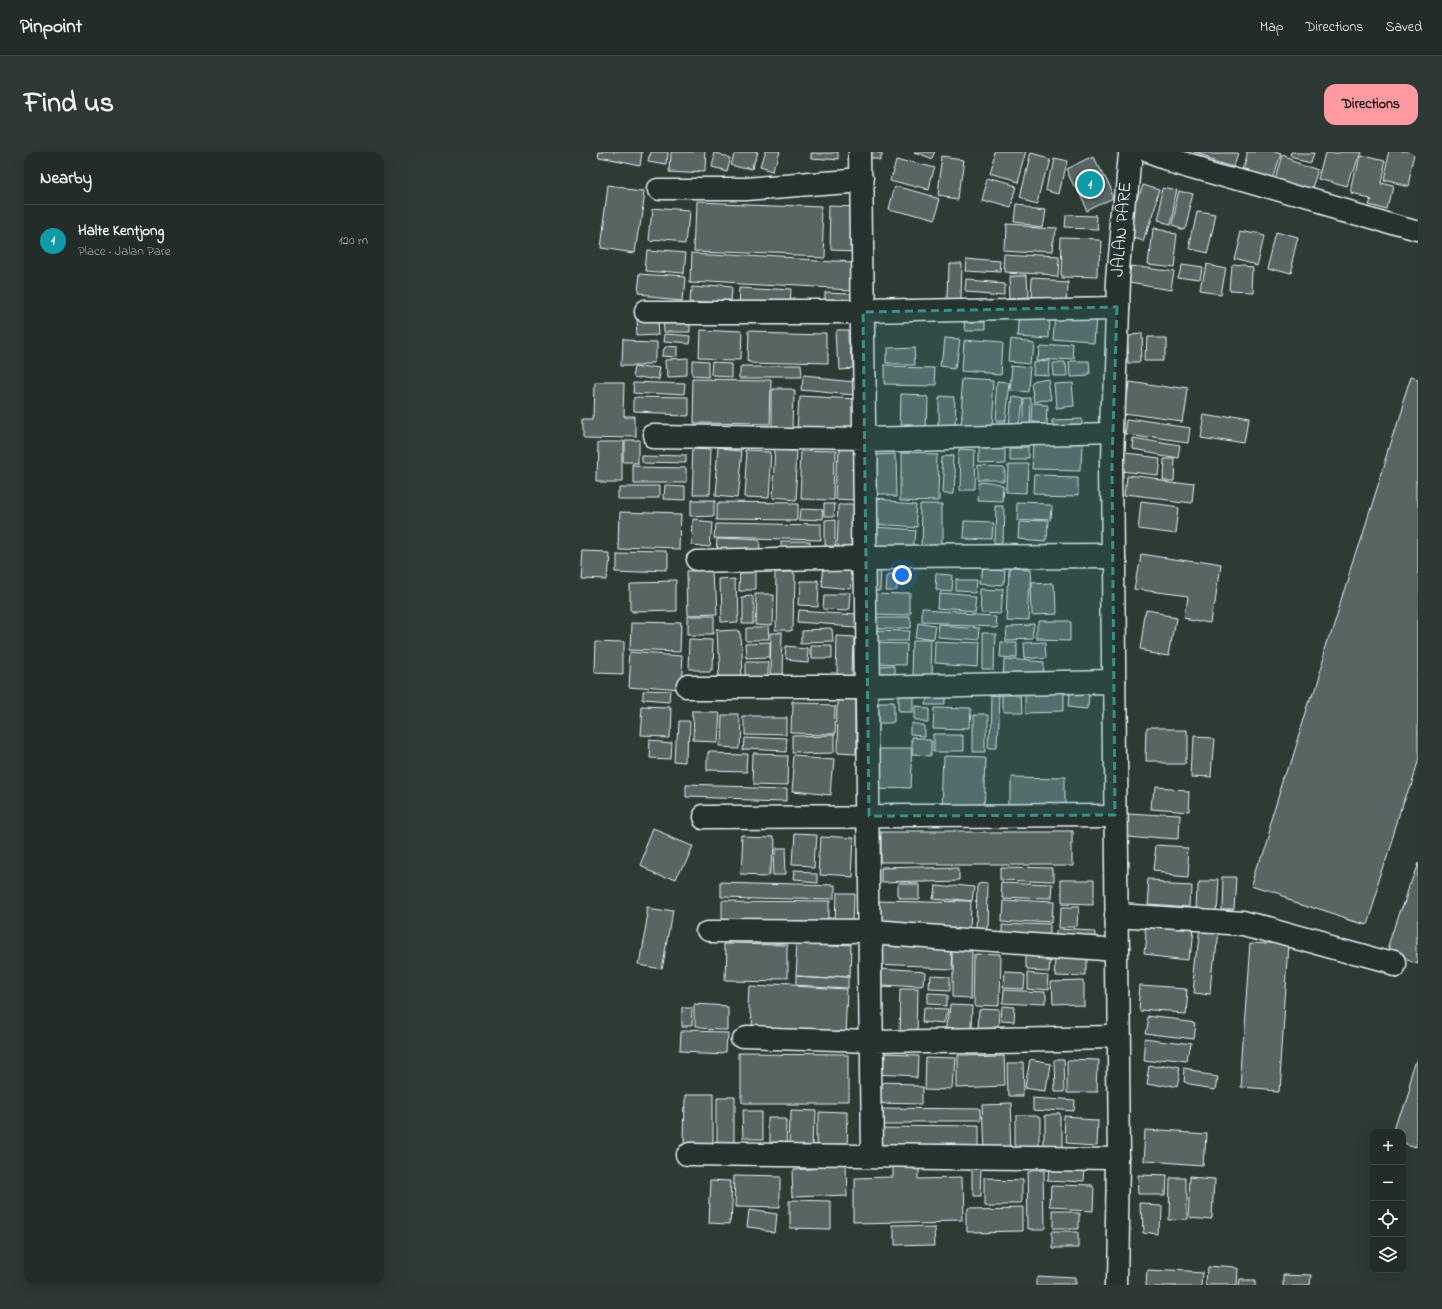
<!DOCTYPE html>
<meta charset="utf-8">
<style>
:root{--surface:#222c28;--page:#2e3834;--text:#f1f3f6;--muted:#a2a7a8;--line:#3f4845;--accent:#ff9aa2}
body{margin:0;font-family:"Indie Flower",sans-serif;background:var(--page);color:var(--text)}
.controls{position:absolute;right:12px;bottom:12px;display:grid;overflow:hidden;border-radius:8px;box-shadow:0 4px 16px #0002}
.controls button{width:36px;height:36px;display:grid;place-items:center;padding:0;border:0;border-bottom:1px solid var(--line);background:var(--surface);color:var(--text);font:20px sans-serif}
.you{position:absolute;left:494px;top:423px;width:14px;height:14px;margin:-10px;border:3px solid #fff;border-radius:50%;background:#1a73e8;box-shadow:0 0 0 6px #1a73e833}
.badge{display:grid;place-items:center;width:26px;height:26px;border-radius:50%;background:var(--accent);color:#fff;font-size:13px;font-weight:700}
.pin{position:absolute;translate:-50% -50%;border:2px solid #fff;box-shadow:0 1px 4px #0006}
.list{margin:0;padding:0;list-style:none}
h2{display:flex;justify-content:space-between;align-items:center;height:52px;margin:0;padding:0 16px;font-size:17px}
h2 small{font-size:13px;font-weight:400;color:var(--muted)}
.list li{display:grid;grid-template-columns:26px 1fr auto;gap:12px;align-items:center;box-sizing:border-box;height:72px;padding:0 16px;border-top:1px solid var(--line)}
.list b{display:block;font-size:15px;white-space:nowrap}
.list p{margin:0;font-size:13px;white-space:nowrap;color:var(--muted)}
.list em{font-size:13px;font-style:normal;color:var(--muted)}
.icon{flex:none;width:22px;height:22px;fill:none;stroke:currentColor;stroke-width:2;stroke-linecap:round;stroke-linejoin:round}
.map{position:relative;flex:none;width:1010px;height:1133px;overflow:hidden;border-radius:12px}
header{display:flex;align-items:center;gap:24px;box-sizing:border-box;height:56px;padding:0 20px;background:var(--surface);border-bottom:1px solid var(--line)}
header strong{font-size:19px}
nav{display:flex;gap:22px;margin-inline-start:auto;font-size:14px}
.intro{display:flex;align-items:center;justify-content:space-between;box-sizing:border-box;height:96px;padding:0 24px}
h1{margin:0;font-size:28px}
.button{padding:10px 18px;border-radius:12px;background:var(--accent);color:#111;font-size:14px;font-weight:700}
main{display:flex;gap:24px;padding:0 24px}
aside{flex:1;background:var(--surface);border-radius:12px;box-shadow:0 4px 16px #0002}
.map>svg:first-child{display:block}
.building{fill:#596563;stroke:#e8f1f8}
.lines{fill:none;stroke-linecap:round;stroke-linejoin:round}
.street-casing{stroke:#e8f1f8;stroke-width:25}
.secondary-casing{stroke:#e8f1f8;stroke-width:25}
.street{stroke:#26332d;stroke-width:22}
.secondary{stroke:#26332d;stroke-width:22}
.marked{fill:#3a8f8a;fill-opacity:0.2;stroke:#3a8f8a;stroke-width:3;stroke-dasharray:8 5;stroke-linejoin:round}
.labels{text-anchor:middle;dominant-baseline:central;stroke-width:4;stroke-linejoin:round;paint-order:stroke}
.street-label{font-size:18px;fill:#e8f1f8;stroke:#26332d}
</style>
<header>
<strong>Pinpoint</strong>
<nav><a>Map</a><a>Directions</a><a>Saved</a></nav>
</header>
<div class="intro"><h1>Find us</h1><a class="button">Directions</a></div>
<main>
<aside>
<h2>Nearby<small></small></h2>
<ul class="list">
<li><span class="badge" style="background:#0f9aa8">1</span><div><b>Halte Kentjong</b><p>Place · Jalan Pare</p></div><em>120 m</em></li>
</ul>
</aside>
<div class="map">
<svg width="1010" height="1133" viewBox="0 0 1010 1133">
<rect width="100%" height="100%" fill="#2e3b35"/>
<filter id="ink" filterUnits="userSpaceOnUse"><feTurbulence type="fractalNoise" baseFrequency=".025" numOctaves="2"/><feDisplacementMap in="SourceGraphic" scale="8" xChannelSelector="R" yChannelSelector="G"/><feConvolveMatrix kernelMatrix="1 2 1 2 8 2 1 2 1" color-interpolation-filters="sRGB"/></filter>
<g filter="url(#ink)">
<path class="building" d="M191 0H235L233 13 190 5Z
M243 0H259L258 12 241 9Z
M262 0H297L296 20 261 18Z
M326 0H349L345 18 323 13Z
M357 0H371L366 20 352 16Z
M403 0H429V7L403 5Z
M458 0H474V7H458Z
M506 0H527L524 7Z
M588 0H618L609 32 581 24Z
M787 0H830L826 12Z
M839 0H863L872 3 864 27 834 17Z
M885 0H907L904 9 884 4Z
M919 0H951L940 35 912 27Z
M981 0H1008L1000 35 974 29Z
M306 2 322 5 318 20 302 16Z
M622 2 640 7 629 50 611 45Z
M874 4 912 17 905 40 867 27Z
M951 4 976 10 971 31 984 34 979 55 960 50 962 45 943 41Z
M534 5 556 8 551 46 529 43Z
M686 5 705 45 679 58 659 18Z
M489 6 526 16 520 38 483 28Z
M644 7 659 10 652 41 638 37Z
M579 28 607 36 601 55 573 47Z
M734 32 752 37 734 90 717 84Z
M200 34 236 38 227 101 192 96Z
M488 34 530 46 523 69 482 57Z
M755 35 770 38 762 74 747 71Z
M772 40 787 44 778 77 764 73Z
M289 51 417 56 415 104 287 99Z
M607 52 637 55 634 74 605 71Z
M424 54 449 55 448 99 423 98Z
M243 57 282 60 279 91 240 88Z
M790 61 807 64 798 101 782 97Z
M657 62 691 63 690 77 656 76Z
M598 73 647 76 645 102 597 99Z
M743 78 769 81 765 114 739 111Z
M832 78 856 83 849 112 825 106Z
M869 81 891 87 882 122 860 116Z
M653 87 691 88 690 125 652 124Z
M240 98 277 101 275 122 238 119Z
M283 101 444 110 443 137 282 128Z
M598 103 650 106 649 123 597 120Z
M558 108 594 111 593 121 557 119Z
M798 111 818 115 813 145 793 142Z
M540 112H553L552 148 539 147Z
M724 113 766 119 763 139 721 132Z
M773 113 794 116 792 131 771 128Z
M824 113 845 115 844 141 822 140Z
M231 122 278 125 276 147 229 143Z
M601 123H618L619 144 602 145Z
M623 126 659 128 658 149 622 147Z
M557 127 597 130V141L556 138Z
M285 132 325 135 324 150 284 147Z
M333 135 383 138 382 157 332 154Z
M416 140 443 141 442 156 416 155Z
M648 159 689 161 687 191 646 188Z
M611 163 642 165 641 185 609 183Z
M251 167 252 182 228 183 227 168Z
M256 167H281V180H257Z
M557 170H576V179H558Z
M292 177 333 179 332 208 291 207Z
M340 180 419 182V212L339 210Z
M428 180H442L443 215 430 216Z
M256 182 281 184 280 192 255 190Z
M734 182 735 210H721L719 183Z
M739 185H757V209H738Z
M537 186 552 187 548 217 534 215Z
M603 186 625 189 623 210 601 208Z
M215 188 249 189V211H214Z
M556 189 595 192 593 222 554 219Z
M630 192 667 194 666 209 629 207Z
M507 194 508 212H478V195Z
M256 195 268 196V206L255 205Z
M279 208V224L260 225 259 209Z
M627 208 641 209 640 225 626 224Z
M285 210 303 211V226L285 225Z
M307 210 325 211V226L306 225Z
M644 211H657L658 224H645Z
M230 212 254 216 252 227 228 223Z
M603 212 623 214 621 240 601 238Z
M660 212H678L679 224 661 225Z
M333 214H390L391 226H333Z
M476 214 529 215 528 234 476 233Z
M394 224 447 229 446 243 393 238Z
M1003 225 1010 227V607L958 772 843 735Z
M556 226 586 228 583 277 552 275Z
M285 228 362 229 361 272 284 271Z
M226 229 277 231 276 243 225 240Z
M590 229 601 230 597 270H587Z
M641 229 644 247 628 251 625 232Z
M720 229 779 238 774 270 716 262Z
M664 230 666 252 649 254 647 231Z
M187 231H216L215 266H227V285L176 284V266H186Z
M363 238H387L386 275H363Z
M494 242 518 243 517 283 493 282Z
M393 244 450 247 448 280 391 277Z
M603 244 614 246 611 276 600 275Z
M226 245 279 246V263L226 261Z
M529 245 547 246 546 277H529Z
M615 246H624L623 278H615Z
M626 252 641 253 640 271 625 270Z
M796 261 841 269 837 292 792 285Z
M675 264V274L645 275V265Z
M720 267 782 276 780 291 718 282Z
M723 286 773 294 771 306 722 298Z
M190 289H213V328H189Z
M214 289H231V312H214Z
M572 291H597V310L572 311Z
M627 292 672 294 671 318 626 317Z
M602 296H622V307H602Z
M286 297 303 298 301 344H284Z
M310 297 334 299 329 347 306 345Z
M367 297 390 298 387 349 364 347Z
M430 297H449L448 347 428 346Z
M552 298 568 299 567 337H551Z
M339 299 363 300 360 347 336 346Z
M493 299 531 300 530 348 493 347Z
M394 300 427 301 426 347 392 346Z
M488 300 489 344H465L463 301Z
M235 302 279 303V310L235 309Z
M536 302 547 303 545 340H534Z
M715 303 751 307 749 324 713 320Z
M755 306H766L765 327H754Z
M600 311H621L620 341 599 340Z
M224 314 278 315V330H224Z
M571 314 597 315V330H571Z
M628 323 670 324V343L627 342Z
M720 324 786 332 784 351 718 343Z
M572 332 597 334 596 350 571 349Z
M211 333H250V346H211Z
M255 333 276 334V348L254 347Z
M464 348 510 351 508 374 463 371Z
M282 349H307V364L282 365Z
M734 350 771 355 768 381 731 376Z
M310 351 390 352V368L310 367Z
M416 351H427L426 365H416Z
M431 351H447L445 395H429Z
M514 351H533V399H513Z
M610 351 643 352 642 370 609 368Z
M588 354H596L595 392H587Z
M393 357 415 358 414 369 392 368Z
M211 360 273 362 272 397 210 395Z
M285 368 306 370 304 393 284 391Z
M427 369V393H416V370Z
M611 370 640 371 639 389 610 387Z
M310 371 412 373V388L309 385Z
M555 371 585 372 584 388 554 387Z
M465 374 506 377 504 402 464 399Z
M311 386 350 388 349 407 310 405Z
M375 390H401V402L375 401Z
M175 399 200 400 198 427 173 426Z
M207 399 257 400V420L207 418Z
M733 402 813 414 805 470 775 465 778 445 727 438Z
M415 414 445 416 443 437 413 434Z
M460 414 474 415 473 437 459 436Z
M575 415 596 417 595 433 573 431Z
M333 416H348V438H332Z
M600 417 622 418 619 468 598 467Z
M368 419H385L384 479H367Z
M306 420 308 464 280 465 279 421Z
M479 421H489V437H478Z
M530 423 544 424 543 439 529 438Z
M328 426 329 469 313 470 312 427Z
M547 428H570L569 440 547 439Z
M269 429V459L223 460V430Z
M390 429H410L409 456 389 455Z
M645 431 646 463 623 464 622 432Z
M574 436 595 437 593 459 573 458Z
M462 441 502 442V463L462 462Z
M532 441 569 444 567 459 531 456Z
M347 442H364L363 472 346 471Z
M416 442H442L441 459 415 458Z
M344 443V469H333V444Z
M514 458 588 462 587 474 514 471Z
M390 460 448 464 447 475 389 471Z
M738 461 768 466 762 502 732 497Z
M463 465H500V476H463Z
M280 466H305V483H280Z
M629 470H663V488L629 487Z
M222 471 274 472 273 500 221 498Z
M509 472 529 475 527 489 507 486Z
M533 473 571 476 570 489 532 486Z
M625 473 626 487 598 488 597 474Z
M337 474H360L361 488H337Z
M331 478 333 525 310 526 308 479Z
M425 478 426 490 395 491V479Z
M462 478 500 479 499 489H461Z
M363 482H375L374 526 362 527Z
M574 482H587L586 517H574Z
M429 483 446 484 445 527 428 526Z
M282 487 304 488 303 518H281Z
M187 488 215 489V522L186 521Z
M506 489H525L524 526 505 525Z
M529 490 570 492 569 514 528 511Z
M593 490H609V505L592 504Z
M639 490 640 504 617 506 616 491Z
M362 491V506L337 507 336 492Z
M462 491 500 492 499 514 462 513Z
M379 494 402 496 401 511 378 509Z
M404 494H424V507H404Z
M223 500 274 504 272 539 221 535Z
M597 506 636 509 635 529 596 526Z
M337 510H360V532H337Z
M488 515V531H467V516Z
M516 537H537V552H515Z
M235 540 263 541 262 552 235 550Z
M595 540H614L615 561H595Z
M619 540H655V560L619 561Z
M661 540 681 541 680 556 660 554Z
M582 543H591L589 597H581Z
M490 545H503V562H490Z
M430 546H447V603L429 602Z
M385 551 428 552 427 581 384 580Z
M470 552H486V572H470Z
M505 555 520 556V568H505Z
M526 555 562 556 561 576 525 575Z
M234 556 262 557 261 584 232 583Z
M285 559H308L306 591 284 590Z
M310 563H331L330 595 309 594Z
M564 563H578V600H564Z
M335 565H380V583L335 582Z
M270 570H281L280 611 268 610Z
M504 572H517V585L504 584Z
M737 578H779V611H736Z
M525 581H555V599H525Z
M426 582V600L386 601V583Z
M785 583 806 584 803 626 783 625Z
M335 585 380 587 379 599 334 597Z
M242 587 265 589 264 606 241 605Z
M505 587H523V605L505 604Z
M465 596H505L503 636 464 635Z
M300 601 339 602 338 620 300 619Z
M344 602 381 603 380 632 343 631Z
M387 604 426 607 423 644 384 640Z
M536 604 578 605 576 661 534 660Z
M602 625 658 626V656L602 655Z
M277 633 380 636V648L277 645Z
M746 637 781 639 780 661 744 658Z
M719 662 771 665 770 687 718 683Z
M246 677 285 693 269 730 231 714Z
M473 680H665V712H473Z
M386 682 409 683 407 715 384 714Z
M335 684 363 685 362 723 333 722Z
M413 685 445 687 443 725 411 723Z
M749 694 781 696 779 723 746 720Z
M364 697H376L377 723H365Z
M1010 710V812L980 802Z
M552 715V727L475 729V717Z
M594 715 645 716V731L594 729Z
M385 720 408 721V731L384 729Z
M813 726H828L826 757H812Z
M741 728 784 730 783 755 739 752Z
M790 728H808L806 760 789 759Z
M651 729H685V753L651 752Z
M492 730H511V746H492Z
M312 731 425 734V748L312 745Z
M525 731 567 735 565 750 523 746Z
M570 732 580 733 579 780H569Z
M594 732 643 734 642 749 593 747Z
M428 741H447L446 775H427Z
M469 748 564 750 563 779 468 776Z
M313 749 422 750V775L313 773Z
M593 749 645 752 644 770 592 767Z
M240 755 264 759 254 816 230 812Z
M652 755H669L668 775H651Z
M594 770 642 772V786L594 785Z
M738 773 785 778 782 807 735 802Z
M791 775 809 777 803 842 784 840Z
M649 777 686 779 685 794 649 792Z
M465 787 544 791 543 816 464 813Z
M388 790 443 793 442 826 386 823Z
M842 790 881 792 871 938 832 935Z
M318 792 378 793V828L317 827Z
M544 795H565L564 845 544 844Z
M648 801 678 802V822L647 821Z
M567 803 591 804 590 855 566 854Z
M619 803 643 804 642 816 619 815Z
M471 818 516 821 515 836 471 834Z
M619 818 641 820 640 838 619 836Z
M595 820 616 821 615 837 594 836Z
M386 823 442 826V836L386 833Z
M521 824 541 825V839L520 838Z
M676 827V853L644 854 643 828Z
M342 832 440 837 438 883 340 879Z
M734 833 777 836 775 861 732 858Z
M491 838H511L510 885H490Z
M595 838 636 840V855L594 853Z
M519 842 539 843V854L519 853Z
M543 852 563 853 562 879 541 877Z
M288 853 320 855V877L288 876Z
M595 856 607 857 606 872 594 871Z
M274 857H286L285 875H274Z
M518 857 541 858 539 872 517 870Z
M570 858 592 859 591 881 569 880Z
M740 864 787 870 785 887 737 881Z
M273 879 321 880 320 900 272 898Z
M738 887 783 893 780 912 736 907Z
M596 901 597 933 548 935V902Z
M331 903 440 904V952H331Z
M466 903 511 904 510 926 465 924Z
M519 905 546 906 544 936 518 935Z
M645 907H655L656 939H646Z
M1010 907V995L995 991V980H987Z
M622 908 642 912 638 940 617 937Z
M659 908 690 909 689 940H659Z
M599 910H615L616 944H600Z
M742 912 771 918 767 936 739 930Z
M776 918 809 923 807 936 775 931Z
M466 933 516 934V952L466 951Z
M276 943H304V992H275Z
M626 945 668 948 667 960 626 957Z
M308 946H325V992L308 991Z
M602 951 604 1000 577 1001 575 952Z
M471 956 573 957V970H471Z
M384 957 407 958 406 998 383 997Z
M333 959H355V988H334Z
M410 960 439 961 438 1001H410Z
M636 963H652V999H636Z
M608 964H631V999H608Z
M362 965H381L380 1001H362Z
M657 965 690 967 689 992 656 990Z
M470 974 570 975V994L470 993Z
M738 976 798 980 796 1015 736 1011Z
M640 1010 677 1012 676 1030 639 1028Z
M485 1013H509V1025L554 1024 555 1069 446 1071V1026L485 1025Z
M437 1014 438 1044 385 1046 384 1017Z
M565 1017H575L574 1045H565Z
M635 1019 636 1077H620L619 1020Z
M327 1024 372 1025V1055L326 1054Z
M730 1024 757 1025 756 1043H731Z
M782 1025 806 1027 804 1066 780 1064Z
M578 1027 614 1028V1052H578Z
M760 1027H778V1066L759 1067Z
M303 1028 324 1029 322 1071 301 1070Z
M644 1033 685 1034 684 1059 643 1057Z
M382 1050 421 1051V1077L382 1076Z
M733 1052 751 1053 750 1084 734 1082Z
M616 1056V1079L559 1080V1057Z
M339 1057 369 1061 367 1080 337 1077Z
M645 1061H672V1078H645Z
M527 1073 528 1094 484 1095V1074Z
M643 1081H671V1095H643Z
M801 1115 828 1117 827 1133H800Z
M741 1117 796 1120 795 1133H740Z
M877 1122 901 1123 900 1133H877Z
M628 1124 669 1126V1133H628Z
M830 1127H847V1133H829Z"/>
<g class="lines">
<g class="street-casing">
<path id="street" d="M453 0 464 1004
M251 37H338L454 28
M236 160H455L709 155
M246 284 457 287 705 281
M289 409 458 405 705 404
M279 535H460L706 530
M293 665 707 663
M708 763 836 771 985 812
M302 779 462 780 709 798
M336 886 463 890 709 886
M281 1002 711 1007"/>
</g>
<g class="secondary-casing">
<g id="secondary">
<path d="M738 0 1010 79"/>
<path id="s1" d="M709 1133 711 1007 704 309 710 128 721 0"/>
</g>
</g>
<use href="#street" class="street"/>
<use href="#secondary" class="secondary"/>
</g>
</g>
<path class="marked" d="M709 155 704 309 707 663 461 664 455 160Z"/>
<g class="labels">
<g class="street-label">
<text stroke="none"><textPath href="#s1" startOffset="1056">JALAN PARE</textPath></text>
</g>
</g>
</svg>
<div class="controls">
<button>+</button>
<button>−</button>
<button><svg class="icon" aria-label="locate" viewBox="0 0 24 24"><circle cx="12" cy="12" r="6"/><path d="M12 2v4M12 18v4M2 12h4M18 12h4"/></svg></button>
<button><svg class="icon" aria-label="layers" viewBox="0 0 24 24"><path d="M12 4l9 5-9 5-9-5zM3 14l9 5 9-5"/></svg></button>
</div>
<div class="you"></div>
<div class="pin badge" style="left:682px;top:32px;background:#0f9aa8">1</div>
</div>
</main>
